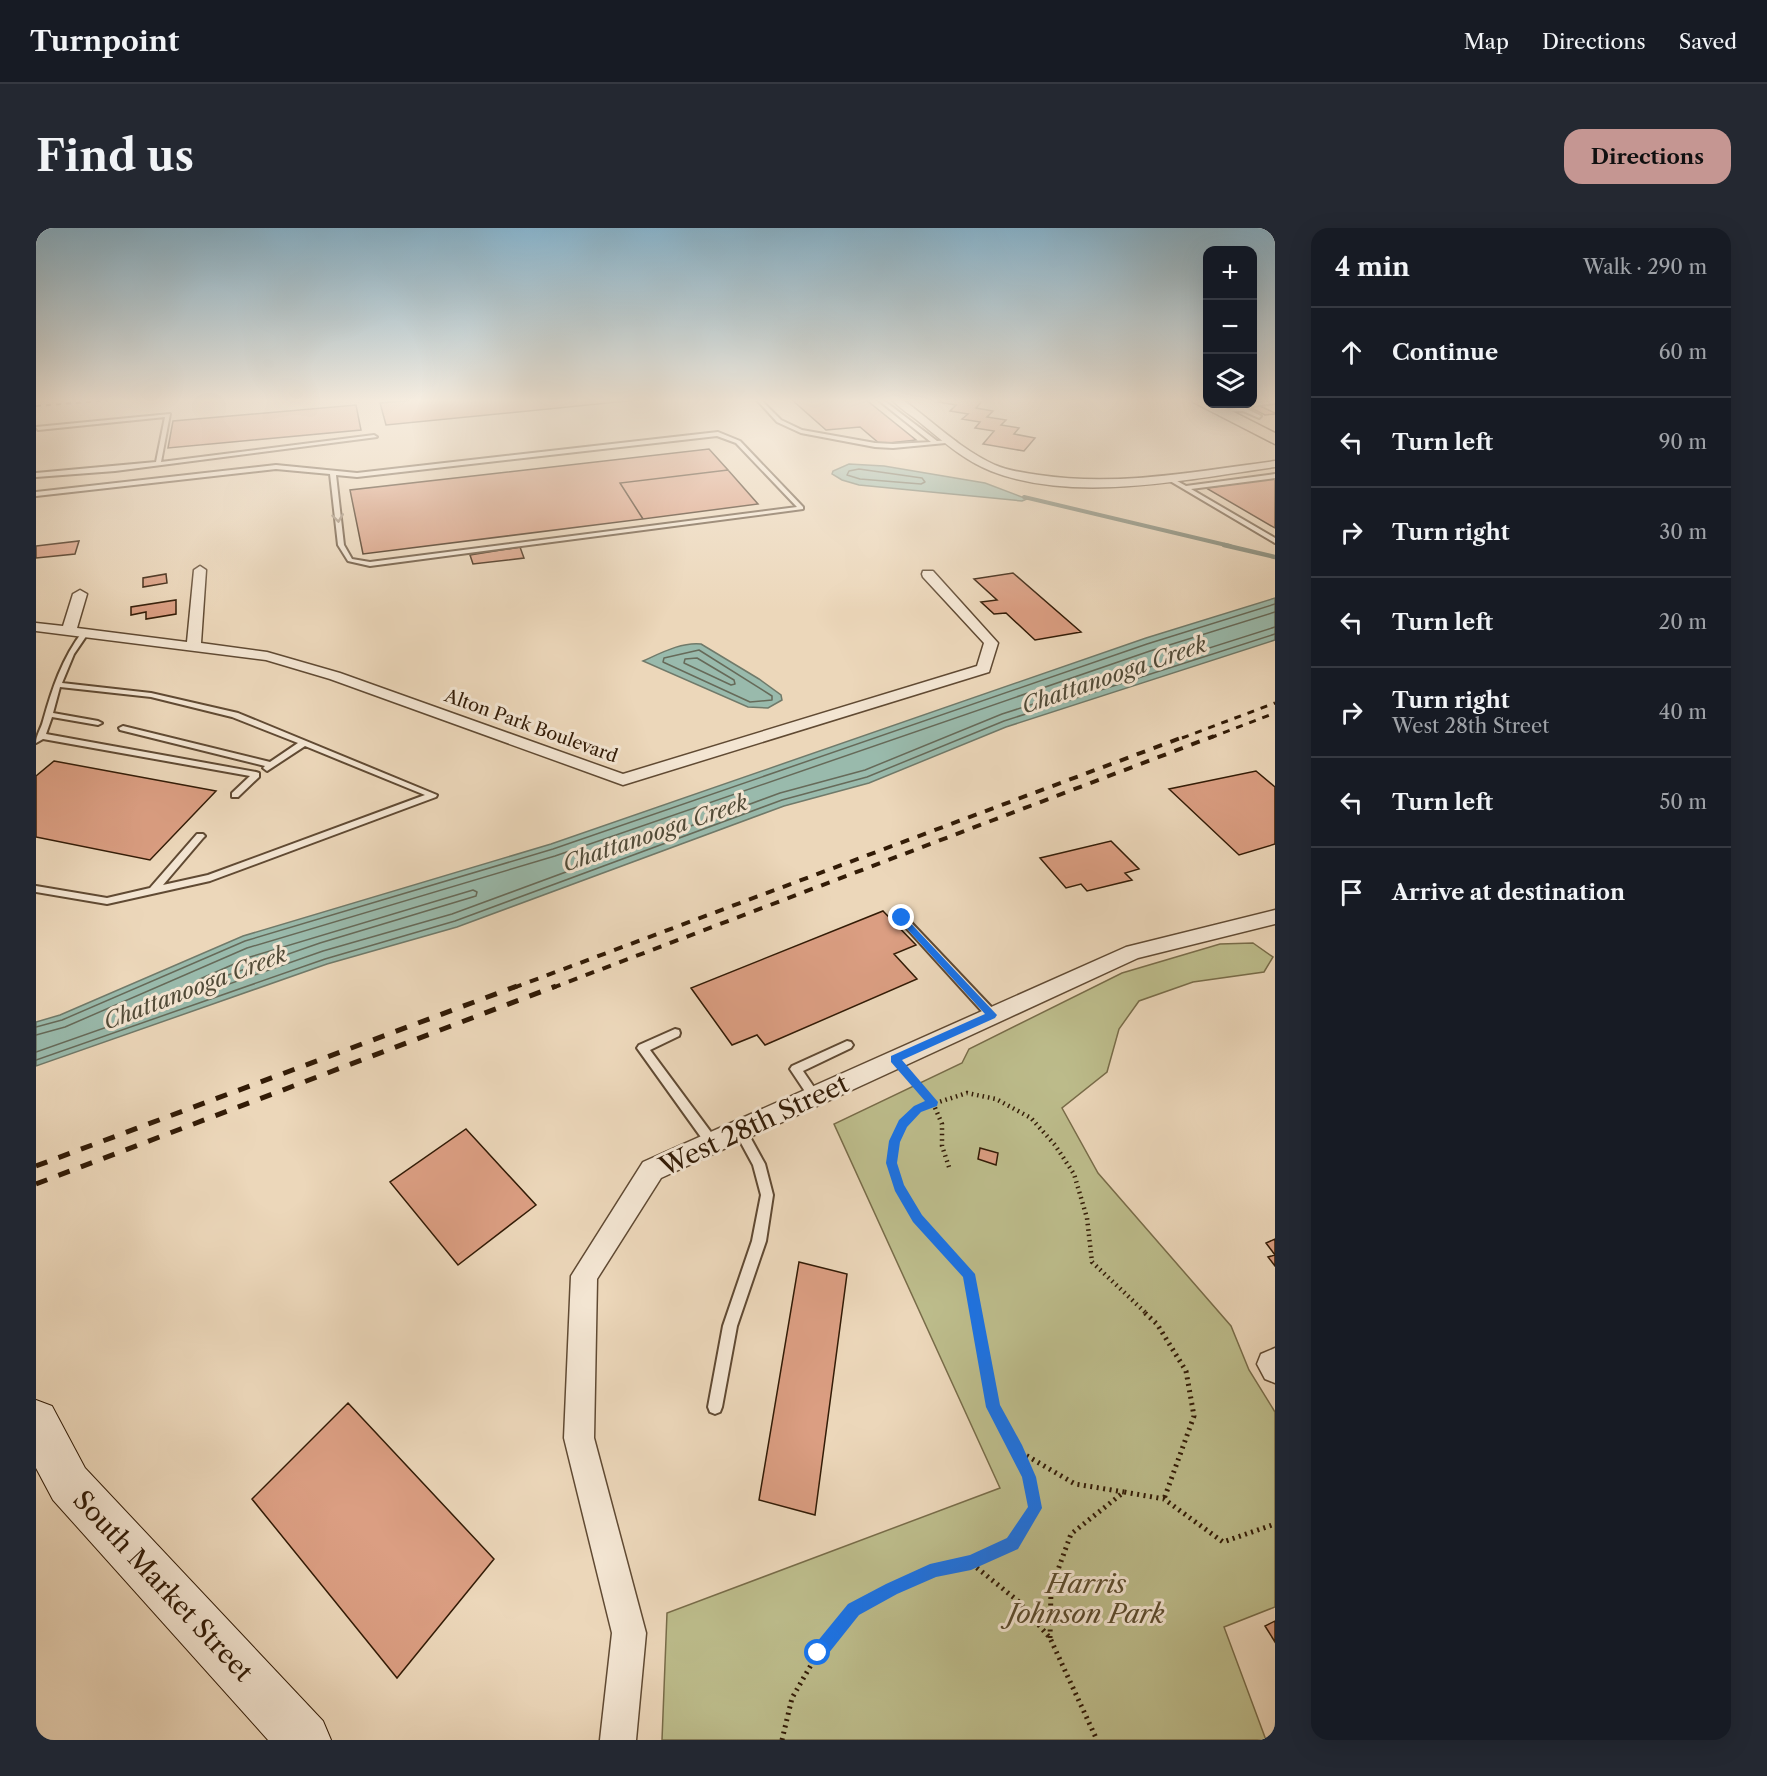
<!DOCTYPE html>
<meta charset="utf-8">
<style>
:root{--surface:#171b24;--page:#242831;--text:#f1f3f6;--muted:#9ea1a6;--line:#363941;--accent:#c59692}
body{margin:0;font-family:"Libre Caslon Text",serif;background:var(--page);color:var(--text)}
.controls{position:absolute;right:18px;top:18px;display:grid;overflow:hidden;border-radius:12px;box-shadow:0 6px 24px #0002}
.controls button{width:54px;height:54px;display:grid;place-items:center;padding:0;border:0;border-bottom:2px solid var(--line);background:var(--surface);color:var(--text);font:30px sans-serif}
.stop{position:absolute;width:18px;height:18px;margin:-14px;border:4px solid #1a73e8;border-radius:50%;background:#fff}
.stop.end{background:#1a73e8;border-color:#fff;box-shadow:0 2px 6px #0008}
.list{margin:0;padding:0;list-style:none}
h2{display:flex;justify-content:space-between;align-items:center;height:78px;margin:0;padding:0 24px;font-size:26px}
h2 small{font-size:20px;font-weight:400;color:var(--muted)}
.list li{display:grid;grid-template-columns:39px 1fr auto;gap:18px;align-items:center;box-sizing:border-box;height:90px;padding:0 24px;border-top:2px solid var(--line)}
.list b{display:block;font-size:22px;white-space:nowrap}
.list p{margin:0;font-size:20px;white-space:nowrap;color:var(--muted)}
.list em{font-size:20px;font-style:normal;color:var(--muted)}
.icon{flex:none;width:33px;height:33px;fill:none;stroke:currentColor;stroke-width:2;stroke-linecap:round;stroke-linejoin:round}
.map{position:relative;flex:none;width:1239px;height:1512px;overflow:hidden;border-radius:18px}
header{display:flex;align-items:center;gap:36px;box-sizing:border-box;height:84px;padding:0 30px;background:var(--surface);border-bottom:2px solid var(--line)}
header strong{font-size:28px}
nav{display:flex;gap:33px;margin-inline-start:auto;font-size:21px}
.intro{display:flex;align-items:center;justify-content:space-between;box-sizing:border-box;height:144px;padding:0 36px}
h1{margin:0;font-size:42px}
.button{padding:15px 27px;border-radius:18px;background:var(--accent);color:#111;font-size:21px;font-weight:700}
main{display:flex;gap:36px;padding:0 36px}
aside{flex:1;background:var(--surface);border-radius:18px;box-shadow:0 6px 24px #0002}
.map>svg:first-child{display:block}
.green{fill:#bdbd8c;stroke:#786c49;stroke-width:1.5}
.water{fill:#99baac;stroke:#707a6a;stroke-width:1.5}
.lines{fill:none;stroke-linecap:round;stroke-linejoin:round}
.shore{stroke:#666a59;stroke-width:1.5}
.stream-far1{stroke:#707a6a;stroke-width:4}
.stream{stroke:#707a6a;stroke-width:4.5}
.building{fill:#db9e82;stroke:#321b06;stroke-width:1.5}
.lane-casing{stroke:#604a33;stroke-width:4}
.street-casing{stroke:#604a33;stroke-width:3}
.secondary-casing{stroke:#321b06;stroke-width:2}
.primary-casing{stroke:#321b06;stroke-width:3}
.path-far1{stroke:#321b06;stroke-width:4.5;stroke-dasharray:1.5 4;stroke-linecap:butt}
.path{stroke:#321b06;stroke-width:5;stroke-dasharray:2 4.5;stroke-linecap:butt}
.lane{fill:#f3e5d2;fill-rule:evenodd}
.street{fill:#f3e5d2;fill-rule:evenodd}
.secondary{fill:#f3e5d2;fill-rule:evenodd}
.primary{fill:#ecd7ba;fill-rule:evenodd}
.rail-far3{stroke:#321b06;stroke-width:2;stroke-dasharray:5 5;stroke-linecap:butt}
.rail-far2{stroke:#321b06;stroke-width:3;stroke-dasharray:7 7;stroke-linecap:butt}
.rail-far1{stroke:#321b06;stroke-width:4;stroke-dasharray:9 9;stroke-linecap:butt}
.rail{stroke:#321b06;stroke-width:5;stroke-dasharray:12 12;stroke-linecap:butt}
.oneway{stroke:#9c8a76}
.route{fill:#1a73e8}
.labels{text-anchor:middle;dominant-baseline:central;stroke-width:6;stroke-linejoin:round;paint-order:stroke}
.far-street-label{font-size:18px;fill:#321b06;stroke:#f3e5d2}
.water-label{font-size:22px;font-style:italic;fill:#514b38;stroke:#f3e5d2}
.near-street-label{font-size:26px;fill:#321b06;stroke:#f3e5d2}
.near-park-label{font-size:26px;font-style:italic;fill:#5c4c2e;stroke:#f3e5d2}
</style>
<header>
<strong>Turnpoint</strong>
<nav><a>Map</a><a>Directions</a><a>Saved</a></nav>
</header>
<div class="intro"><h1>Find us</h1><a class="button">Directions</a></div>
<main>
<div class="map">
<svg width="1239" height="1512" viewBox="0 0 1239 1512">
<rect width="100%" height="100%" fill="#ecd7ba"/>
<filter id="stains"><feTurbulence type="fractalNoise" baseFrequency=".00333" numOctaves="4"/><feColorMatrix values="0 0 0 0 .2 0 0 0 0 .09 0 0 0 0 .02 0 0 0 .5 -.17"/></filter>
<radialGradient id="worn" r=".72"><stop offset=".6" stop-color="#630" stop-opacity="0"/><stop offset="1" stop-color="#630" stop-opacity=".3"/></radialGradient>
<path class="green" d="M1217 715 1237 729 1228 744 1157 754 1103 773 1083 801 1071 844 1026 880 1062 945 1195 1098 1213 1142 1239 1184V1379L1188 1399 1230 1512H626L631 1385 964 1260 798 896 926 835 933 821 1086 745 1184 716Z"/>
<path class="water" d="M813 236 848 238 949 255 991 271 986 273 823 257 806 252 796 246 797 243Z
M1239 370V412L970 499 833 555 748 578 421 699 291 736 0 838V794L24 787 207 708 515 616 1110 410Z
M665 416 723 451 745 467 746 472 732 480 712 479 607 433C625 425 645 414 665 416Z"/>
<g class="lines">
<path class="shore" d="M823 241 886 250 889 254 885 256 824 251 811 247 813 243Z
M663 422 736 468V472L714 474 627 434 628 430Z
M661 430 698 452 699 456 695 457 648 435 649 431Z
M437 662 441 664 440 668 284 715 166 756 162 754 164 751 214 729Z
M0 799 26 792 209 713 517 621 1111 416 1239 376
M0 807 29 799 211 720 519 628 1114 423 1239 384
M0 824 287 723 416 686 744 565 829 542 966 486 1239 399
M0 832 289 731 419 693 746 572 831 549 968 493 1239 406"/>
<path class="stream-far1" d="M988 269 1194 318"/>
<path class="stream" d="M1188 317 1239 329"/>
</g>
<path class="building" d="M388 171H601L602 172 350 197 344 175Z
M755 171H829L880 212 844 216 824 199 790 202Z
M905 171H948L940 180 957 183 951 189 970 192 965 197 983 200 978 206 999 210 988 223 947 216 958 203 939 200 944 194 926 191 932 186 914 183 920 177 902 174Z
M320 177 325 202 132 220 137 193Z
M1224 178 1239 185V186L1229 187 1213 179Z
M673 221 692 242 584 255 607 291 327 326 314 262Z
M692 242 722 276 607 291 584 255Z
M1239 250V300L1170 260Z
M43 313 39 326 0 330V318Z
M484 319 488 330 437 336 434 327Z
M977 345 1045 404 999 412 970 385 958 386 945 374 961 372 938 351Z
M130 346 131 355 107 359V350Z
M140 372V386L110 391V384L95 387V379Z
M18 533 180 563 114 632 0 609V548Z
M1220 543 1239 559V616L1203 627 1133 561Z
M1075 613 1103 641 1089 645 1096 652 1051 663 1045 656 1030 660 1004 630Z
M847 683 880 717 858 726 881 751 729 817 721 807 696 817 655 760Z
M430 901 500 977 422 1037 354 954Z
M944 920 962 925 960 937 942 931Z
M1239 1011V1038L1232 1029 1239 1027 1230 1015Z
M763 1034 811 1046 779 1287 723 1272Z
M312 1175 458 1331 361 1450 216 1271Z
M1239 1393V1414L1229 1398Z"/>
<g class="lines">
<g class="lane-casing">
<path id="lane" d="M720 171H724L745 192 766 202 839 215 857 216 895 214 841 171H846L901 213 917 212 920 214 857 220 839 219 765 205 741 194Z
M1239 173V175L1207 179 1225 188 1223 190 1207 183 1186 184 1184 183 1202 180 1200 178 1202 177Z
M134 186 125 234 338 207 341 209 79 243 0 249V245L120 234 129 189 2 202 0 199Z
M682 204 704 213 767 279V281L334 338 312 333 302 317 294 246 240 241 0 268V264L240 237 321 245ZM681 208 700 215 761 279 334 334 316 331 308 317 300 247 321 249Z
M1239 246V250L1155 261 1239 310V315L1129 250 1134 249 1150 258Z
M49 402 53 404 38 426 26 455 115 465 202 485 401 567 400 569 174 653 71 676 0 664V658L71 670 114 660 161 606H167L169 608 167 610 127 657 172 647 389 567 269 518 231 543 227 540 229 538 84 502 83 500 87 498 234 534 262 515 196 489 115 469 24 459 17 485 62 493 66 495 62 497 16 489 10 506 220 544 223 545V549L202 569H196V565L214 548 7 511 0 515C0 507 5 501 7 493 16 461 26 430 47 403Z
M866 687 869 688 960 784 961 787 960 790H952L863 692 861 690 863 688Z
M639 801 643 802 644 805 643 808 614 822 680 911 682 915 680 919 676 920 672 919 601 820 603 817Z
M811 813 815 814 817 817 815 820 767 843 784 868 782 871 778 873 774 871 754 841 756 838Z
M704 897 708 898 729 936 737 967 730 1013 701 1098 686 1179 684 1184 679 1186 674 1184 672 1179 687 1098 716 1013 725 967 717 937 698 902 700 898Z"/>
</g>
<g class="street-casing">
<path id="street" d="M855 171H866C896 193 924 221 959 237 973 243 988 245 1003 247 1082 259 1161 243 1239 233V239C1152 251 1039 276 955 243 929 233 908 214 887 197 877 188 864 181 855 171Z
M164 338 170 342 165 415 231 424 304 445 587 546 941 438 948 415 887 349 886 346 887 343H897L962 415 953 444 587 557 294 451 230 432 0 403V395L27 398 37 366 44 362 51 366 41 400 151 414 158 342Z
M1239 682V696L1102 730 625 950 561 1051 558 1210 610 1405 600 1512H564L576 1405 528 1210 535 1048 607 934 1090 719Z
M1239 1120V1155L1229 1151 1221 1136 1225 1126Z"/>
</g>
<g class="secondary-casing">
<path id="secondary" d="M0 1172 16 1178 49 1240 287 1493 295 1512H232L17 1272 0 1240Z"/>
</g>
<g class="primary-casing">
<path id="primary" d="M1155 171H1172V176H1182L1239 205V216L1157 174Z"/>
</g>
<path class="path-far1" d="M871 846 897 875 906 896V918L913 939
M940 1086 933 1046 882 991 863 959 856 935 858 913 867 896 881 881 931 865 960 871 995 890 1019 917 1038 946 1051 990 1056 1034 1111 1086"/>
<path class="path" d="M940 1085 957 1179 981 1222 1039 1256 1088 1264
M1109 1085 1121 1096 1150 1143 1158 1188 1128 1271
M935 1335 976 1315 999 1280 993 1249 982 1223
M1014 1410 1015 1361 1035 1306 1088 1264 1128 1271 1187 1314 1239 1296
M746 1512 756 1470 782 1425 817 1382 855 1361 900 1342 935 1335 982 1373 1014 1410 1061 1512"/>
<use href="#lane" class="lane"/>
<use href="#street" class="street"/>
<use href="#secondary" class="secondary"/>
<use href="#primary" class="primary"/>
<path class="rail-far3" d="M0 178 88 171"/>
<path class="rail-far2" d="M1146 510 1239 475
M1174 510 1239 485"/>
<path class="rail-far1" d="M477 760 1150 508
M516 760 1178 508"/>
<path class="rail" d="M0 938 481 758
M0 956 520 758"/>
</g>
<defs><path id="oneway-chevron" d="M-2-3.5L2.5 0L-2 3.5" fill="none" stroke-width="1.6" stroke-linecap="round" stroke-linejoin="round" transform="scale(1.5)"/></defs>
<use class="oneway" href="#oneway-chevron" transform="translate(302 290) rotate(83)"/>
<linearGradient id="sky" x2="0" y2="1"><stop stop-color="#88b6d0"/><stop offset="0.45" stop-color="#f6ede0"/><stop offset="1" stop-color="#f6ede0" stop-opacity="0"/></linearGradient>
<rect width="1239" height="383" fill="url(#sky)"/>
<path class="route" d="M866 686 961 787 959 790 866 832 902 874 901 878 885 884 871 899 864 914 861 935 868 957 886 987 939 1046 964 1177 986 1217 1000 1249 1006 1280 982 1321 935 1342 900 1349 861 1366 823 1387 788 1431 782 1433 776 1431 774 1425 776 1420 812 1376 850 1356 894 1336 934 1327 971 1310 992 1279 986 1249 950 1179 927 1049 877 994 859 963 850 935 853 913 863 892 878 878 889 873 855 834V828L949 786 863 692V687Z"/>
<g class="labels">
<g class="far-street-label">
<text transform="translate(495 498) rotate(20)">Alton Park Boulevard</text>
</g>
<g class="water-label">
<text transform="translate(1078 447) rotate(-19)">Chattanooga Creek</text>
<text transform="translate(619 605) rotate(-19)">Chattanooga Creek</text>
<text transform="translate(159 760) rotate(-21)">Chattanooga Creek</text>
</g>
<g class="near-street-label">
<text transform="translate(718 897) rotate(-25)">West 28th Street</text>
<text transform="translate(127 1358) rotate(47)">South Market Street</text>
</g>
<g class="near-park-label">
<text x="1050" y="1356">Harris<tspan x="1050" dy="30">Johnson Park</tspan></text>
</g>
</g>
<rect width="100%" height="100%" filter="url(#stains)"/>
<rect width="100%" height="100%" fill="url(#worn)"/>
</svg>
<div class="controls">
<button>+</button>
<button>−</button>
<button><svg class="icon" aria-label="layers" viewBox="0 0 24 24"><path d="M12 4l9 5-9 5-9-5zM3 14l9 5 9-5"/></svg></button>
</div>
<div class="stop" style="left:782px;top:1425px"></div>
<div class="stop end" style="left:866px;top:690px"></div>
</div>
<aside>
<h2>4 min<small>Walk · 290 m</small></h2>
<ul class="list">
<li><svg class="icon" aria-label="ahead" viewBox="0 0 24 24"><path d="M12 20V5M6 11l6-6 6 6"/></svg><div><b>Continue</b></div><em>60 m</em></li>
<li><svg class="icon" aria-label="left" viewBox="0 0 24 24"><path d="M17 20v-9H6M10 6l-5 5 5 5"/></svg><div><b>Turn left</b></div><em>90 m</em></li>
<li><svg class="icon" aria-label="right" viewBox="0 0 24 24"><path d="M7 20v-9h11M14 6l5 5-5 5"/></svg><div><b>Turn right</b></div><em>30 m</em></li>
<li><svg class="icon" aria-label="left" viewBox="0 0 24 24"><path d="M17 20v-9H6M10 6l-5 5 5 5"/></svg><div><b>Turn left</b></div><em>20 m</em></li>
<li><svg class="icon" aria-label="right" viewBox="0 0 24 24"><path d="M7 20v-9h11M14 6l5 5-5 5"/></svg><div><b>Turn right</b><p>West 28th Street</p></div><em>40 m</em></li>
<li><svg class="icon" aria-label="left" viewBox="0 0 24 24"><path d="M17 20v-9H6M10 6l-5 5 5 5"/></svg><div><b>Turn left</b></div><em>50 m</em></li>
<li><svg class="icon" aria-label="arrive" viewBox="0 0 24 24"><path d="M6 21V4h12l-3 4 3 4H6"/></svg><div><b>Arrive at destination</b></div></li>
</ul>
</aside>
</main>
